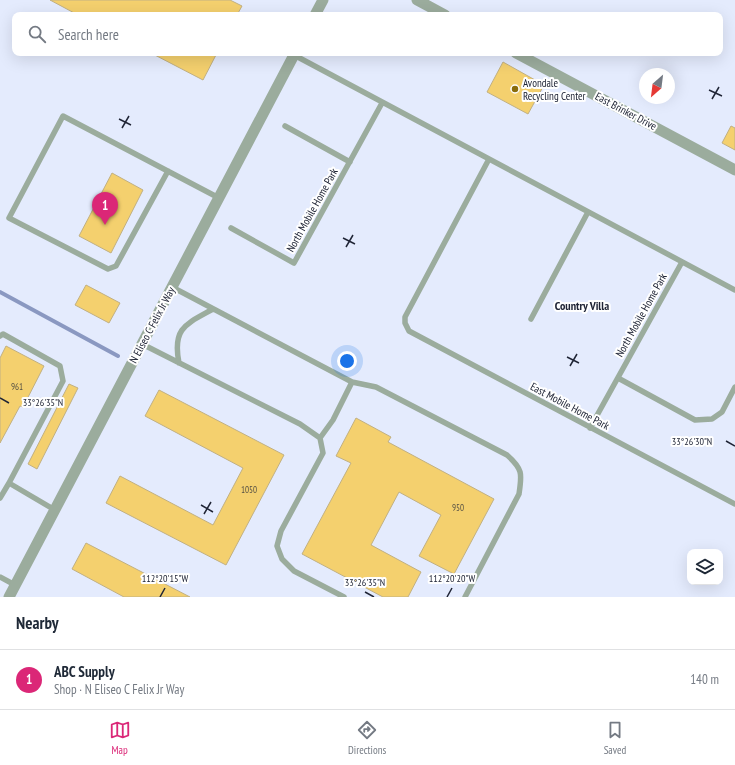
<!DOCTYPE html>
<meta charset="utf-8">
<style>
:root{--surface:#fff;--page:#f2f2f3;--text:#1f2937;--muted:#747a83;--line:#e0e1e3;--accent:#db2777}
body{margin:0;font-family:"PT Sans Narrow",sans-serif;background:var(--page);color:var(--text)}
.controls{position:absolute;right:12px;bottom:12px;display:grid;overflow:hidden;border-radius:8px;box-shadow:0 4px 16px #0002}
.controls button{width:36px;height:36px;display:grid;place-items:center;padding:0;border:0;border-bottom:1px solid var(--line);background:var(--surface);color:var(--text);font:20px sans-serif}
.compass{position:absolute;left:639px;top:68px;width:36px;height:36px;border-radius:50%;background:var(--surface);box-shadow:0 4px 16px #0002;rotate:208deg}
.you{position:absolute;left:347px;top:361px;width:14px;height:14px;margin:-10px;border:3px solid #fff;border-radius:50%;background:#1a73e8;box-shadow:0 0 0 6px #1a73e833}
.badge{display:grid;place-items:center;width:26px;height:26px;border-radius:50%;background:var(--accent);color:#fff;font-size:13px;font-weight:700}
.pin{position:absolute;translate:-50% -33px;filter:drop-shadow(0 1px 2px #0008)}
.pin::after{content:'';position:absolute;top:21px;width:14px;height:12px;background:inherit;clip-path:polygon(0 0,100% 0,50% 100%)}
.list{margin:0;padding:0;list-style:none}
h2{display:flex;justify-content:space-between;align-items:center;height:52px;margin:0;padding:0 16px;font-size:17px}
h2 small{font-size:13px;font-weight:400;color:var(--muted)}
.list li{display:grid;grid-template-columns:26px 1fr auto;gap:12px;align-items:center;box-sizing:border-box;height:60px;padding:0 16px;border-top:1px solid var(--line)}
.list b{display:block;font-size:15px;white-space:nowrap}
.list p{margin:0;font-size:13px;white-space:nowrap;color:var(--muted)}
.list em{font-size:13px;font-style:normal;color:var(--muted)}
.icon{flex:none;width:22px;height:22px;fill:none;stroke:currentColor;stroke-width:2;stroke-linecap:round;stroke-linejoin:round}
.map{position:relative;flex:none;width:735px;height:597px;overflow:hidden}
.search{position:absolute;background:var(--surface);box-shadow:0 4px 16px #0002;left:12px;right:12px;top:12px;height:44px;display:flex;align-items:center;gap:10px;box-sizing:border-box;padding:0 14px;border-radius:8px;color:var(--muted);font-size:15px}
.sheet{height:112px;background:var(--surface)}
nav{display:flex;justify-content:space-around;align-items:center;box-sizing:border-box;height:56px;border-top:1px solid var(--line);background:var(--surface);font-size:11px;color:var(--muted)}
nav a{display:grid;justify-items:center;gap:2px}
nav .on{color:var(--accent)}
.map>svg:first-child{display:block}
.lines{fill:none;stroke-linecap:round;stroke-linejoin:round}
.stream{stroke:#8a98c1;stroke-width:4}
.building{fill:#f4d06e;stroke:#c1b082}
.lane{stroke:#9bac9d;stroke-width:5.5}
.street{stroke:#9bac9d;stroke-width:11}
.ticks{fill:none;stroke:#202536;stroke-width:1.5}
.poi-dot{fill:#896c0b;stroke:#fff;stroke-width:1.5}
.labels{text-anchor:middle;dominant-baseline:central;stroke-width:4;stroke-linejoin:round;paint-order:stroke}
.number-label{font-size:9px;fill:#555044}
.poi-label{font-size:11px;fill:#202536;stroke:#fff;text-anchor:start}
.street-label{font-size:11px;fill:#202536;stroke:#fff}
.neighbourhood-label{font-size:12px;font-weight:bold;fill:#202536;stroke:#fff}
.ticks-label{font-size:10px;text-anchor:middle;fill:#202536;stroke:#fff;stroke-width:4;stroke-linejoin:round;paint-order:stroke}
</style>
<div class="map">
<svg width="735" height="597" viewBox="0 0 735 597">
<rect width="100%" height="100%" fill="#e4ebfd"/>
<g class="lines">
<path class="stream" d="M0 292 118 356"/>
</g>
<path class="building" d="M50 0H230L242 6 237 15H78Z
M151 53H217L203 80Z
M503 62 544 85 528 114 487 92Z
M731 126 735 128V150L722 143Z
M112 173 143 190 111 253 79 236Z
M86 285 120 303 109 323 75 305Z
M6 346 44 366 23 407 20 406 0 443V358Z
M69 384 78 388 37 469 28 464Z
M159 390 284 455 226 565 106 503 120 476 213 525 243 468 145 416Z
M356 418 391 437 388 442 494 499 454 574 419 556 441 515 399 492 371 545 421 572 408 597H383L302 554 351 463 336 456Z
M86 543 190 597H124L72 569Z"/>
<g class="lines">
<path class="lane" d="M294 55 735 290
M285 126 350 162
M489 159 405 317V323L409 331 735 504
M168 171 116 266 108 269 9 218 63 116 219 198
M231 228 294 263 382 103
M172 287 352 382 376 387 507 455C523 469 522 474 519 494L465 597
M531 319 588 212
M0 336 3 334 60 366 63 381 9 483 55 510
M142 344 300 424 320 438
M179 363C172 328 186 324 213 309
M618 378 695 420 712 419 722 412 735 387
M590 428 682 262
M0 498 9 483
M0 577 15 585
M344 597 294 571 282 559 277 546 281 531 323 453 320 438 333 420 352 382"/>
<path class="street" d="M417 0 445 15
M315 15 323 0
M516 53 735 170
M9 597 295 53"/>
</g>
<path class="ticks" d="M709 90 722 96M712 99 719 87M119 119 131 125M122 128 129 116M343 238 355 244M346 247 353 235M567 357 579 363M570 366 577 354M0 398 9 403M726 441 735 446M201 505 213 512M204 514 211 502M365 592 374 597M160 597 165 588M447 597 452 588"/>
<circle class="poi-dot" cx="515" cy="89" r="4"/>
<g class="labels">
<g class="number-label">
<text x="17" y="386">961</text>
<text x="249" y="489">1050</text>
<text x="458" y="507">950</text>
</g>
<g class="poi-label">
<text x="523" y="83">Avondale<tspan x="523" dy="13">Recycling Center</tspan></text>
</g>
<g class="street-label">
<text transform="translate(626 111) rotate(28)">East Brinker Drive</text>
<text transform="translate(312 210) rotate(-61)">North Mobile Home Park</text>
<text transform="translate(641 315) rotate(-61)">North Mobile Home Park</text>
<text transform="translate(152 325) rotate(-62)">N Eliseo C Felix Jr Way</text>
<text transform="translate(570 406) rotate(28)">East Mobile Home Park</text>
</g>
<g class="neighbourhood-label">
<text x="582" y="305">Country Villa</text>
</g>
</g>
<g class="ticks-label">
<text x="43" y="406">33°26'35"N</text>
<text x="692" y="445">33°26'30"N</text>
<text x="165" y="582">112°20'15"W</text>
<text x="452" y="582">112°20'20"W</text>
<text x="365" y="586">33°26'35"N</text>
</g>
</svg>
<div class="controls">
<button><svg class="icon" aria-label="layers" viewBox="0 0 24 24"><path d="M12 4l9 5-9 5-9-5zM3 14l9 5 9-5"/></svg></button>
</div>
<svg class="compass" viewBox="-18 -18 36 36"><path d="M0-13l5 13h-10z" fill="#e53935"/><path d="M0 13l5-13h-10z" fill="#747a83"/></svg>
<div class="you"></div>
<div class="pin badge" style="left:105px;top:225px">1</div>
<div class="search"><svg class="icon" aria-label="search" viewBox="0 0 24 24"><circle cx="10" cy="10" r="6"/><path d="M15 15l6 6"/></svg>Search here</div>
</div>
<section class="sheet">
<h2>Nearby<small></small></h2>
<ul class="list">
<li><span class="badge">1</span><div><b>ABC Supply</b><p>Shop · N Eliseo C Felix Jr Way</p></div><em>140 m</em></li>
</ul>
</section>
<nav>
<a class="on"><svg class="icon" aria-label="map" viewBox="0 0 24 24"><path d="M3 6l6-2 6 2 6-2v14l-6 2-6-2-6 2zM9 4v14M15 6v14"/></svg>Map</a>
<a><svg class="icon" aria-label="directions" viewBox="0 0 24 24"><path d="M12 3l9 9-9 9-9-9zM9 14v-3h6M13 9l2 2-2 2"/></svg>Directions</a>
<a><svg class="icon" aria-label="saved" viewBox="0 0 24 24"><path d="M7 4h10v16l-5-4-5 4z"/></svg>Saved</a>
</nav>
